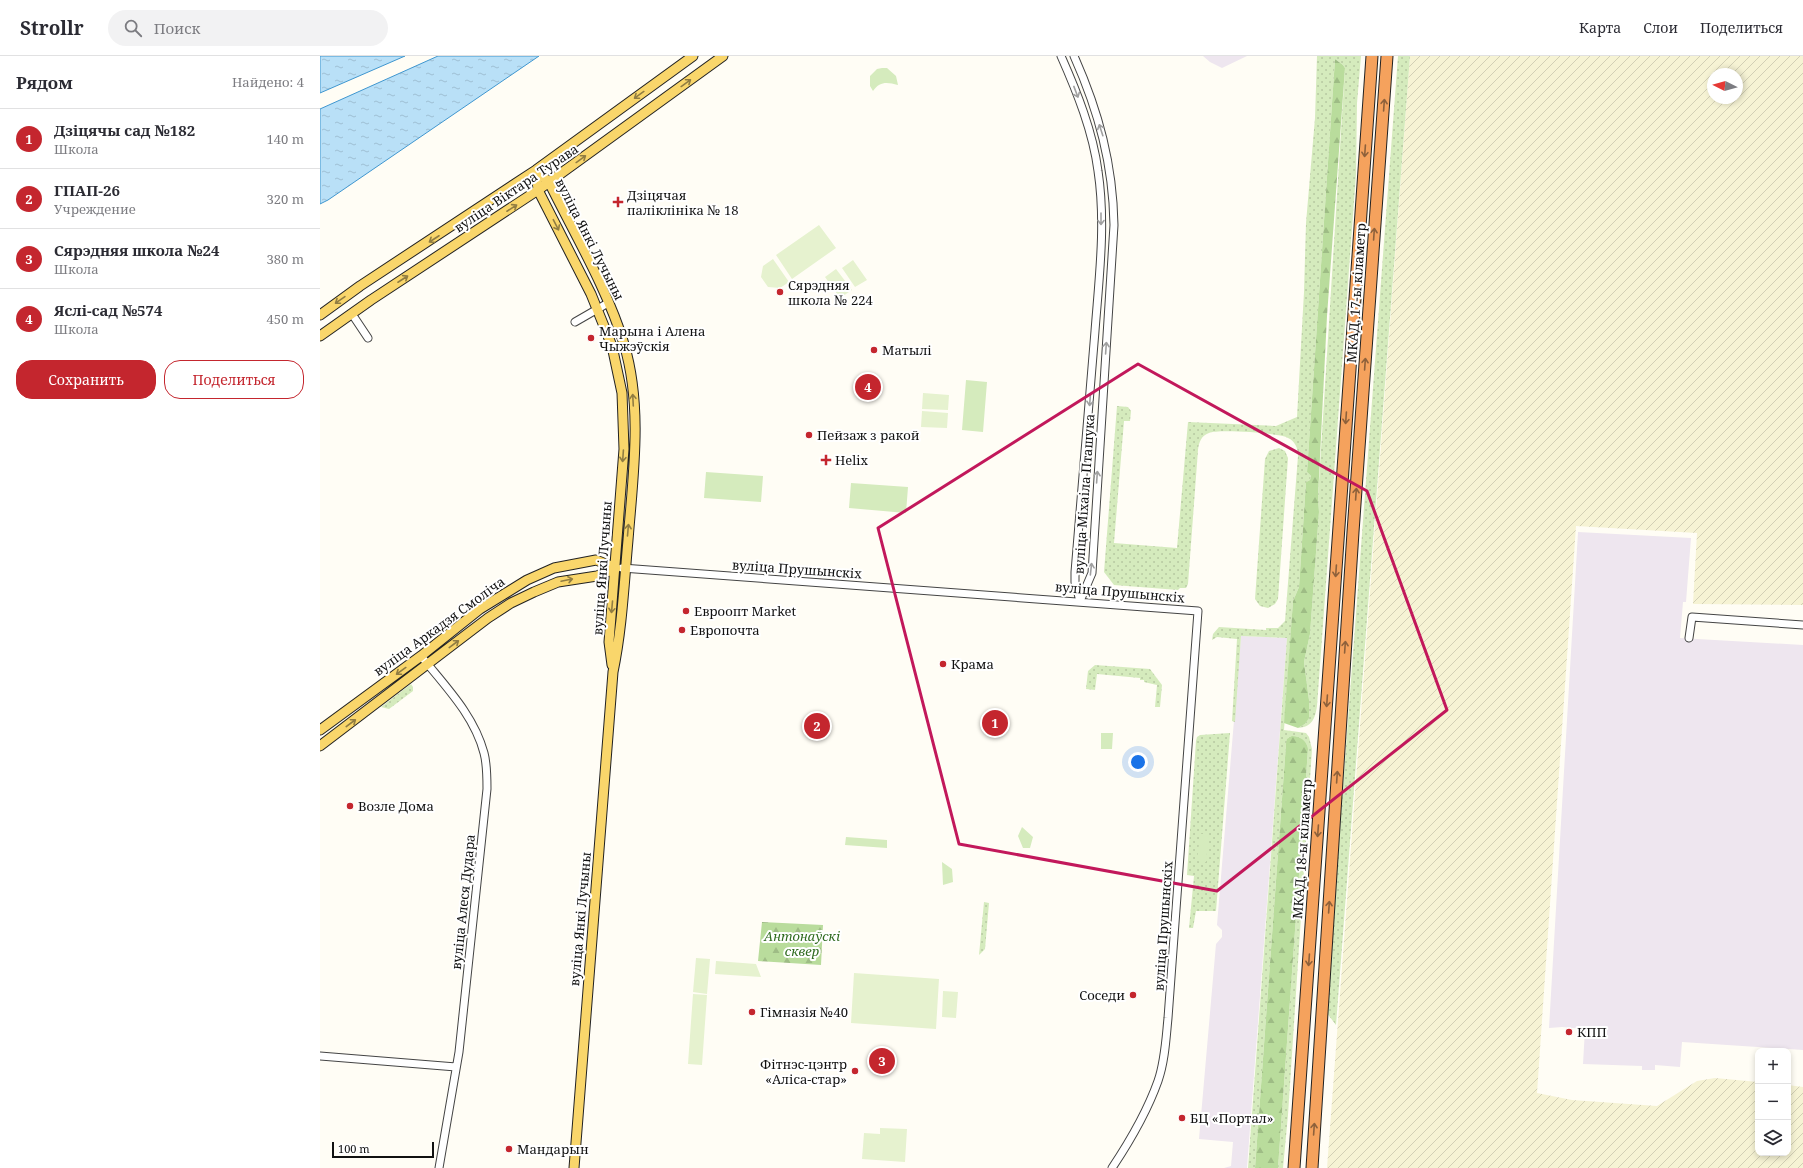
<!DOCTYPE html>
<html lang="ru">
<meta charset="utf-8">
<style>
:root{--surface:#fff;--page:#f2f2f3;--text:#2b2b33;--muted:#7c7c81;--line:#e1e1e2;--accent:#c4262e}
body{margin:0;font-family:"Noto Serif",serif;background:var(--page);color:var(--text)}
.controls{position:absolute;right:12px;bottom:12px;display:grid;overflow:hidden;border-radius:8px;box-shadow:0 2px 6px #0003}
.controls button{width:36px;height:36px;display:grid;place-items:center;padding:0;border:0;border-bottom:1px solid var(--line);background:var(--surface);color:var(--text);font:20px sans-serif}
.compass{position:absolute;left:1387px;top:12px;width:36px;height:36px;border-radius:50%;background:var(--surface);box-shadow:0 2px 6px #0003;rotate:275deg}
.scale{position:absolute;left:12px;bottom:10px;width:102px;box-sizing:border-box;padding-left:4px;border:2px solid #111;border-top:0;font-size:11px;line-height:14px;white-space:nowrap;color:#111;-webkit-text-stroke:3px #fff;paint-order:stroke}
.you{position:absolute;left:818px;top:706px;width:14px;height:14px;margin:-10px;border:3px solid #fff;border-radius:50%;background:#1a73e8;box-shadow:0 0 0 6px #1a73e833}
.badge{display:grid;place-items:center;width:26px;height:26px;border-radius:50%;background:var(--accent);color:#fff;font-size:13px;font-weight:700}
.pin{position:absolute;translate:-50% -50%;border:2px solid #fff;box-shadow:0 1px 4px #0006}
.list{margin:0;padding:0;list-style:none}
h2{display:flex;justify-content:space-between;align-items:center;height:52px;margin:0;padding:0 16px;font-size:17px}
h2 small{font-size:13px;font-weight:400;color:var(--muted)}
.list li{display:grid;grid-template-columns:26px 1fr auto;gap:12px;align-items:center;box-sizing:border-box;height:60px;padding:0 16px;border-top:1px solid var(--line)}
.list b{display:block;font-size:15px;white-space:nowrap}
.list p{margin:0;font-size:13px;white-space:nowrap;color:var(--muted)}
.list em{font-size:13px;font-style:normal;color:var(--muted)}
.actions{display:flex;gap:8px;padding:12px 16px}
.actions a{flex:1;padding:9px 0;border:1px solid var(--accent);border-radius:16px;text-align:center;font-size:14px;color:var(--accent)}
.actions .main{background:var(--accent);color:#fff}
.icon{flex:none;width:22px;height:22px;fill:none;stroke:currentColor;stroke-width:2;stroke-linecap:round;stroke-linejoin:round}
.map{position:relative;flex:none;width:1483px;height:1112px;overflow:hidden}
header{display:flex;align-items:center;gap:24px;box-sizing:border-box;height:56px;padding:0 20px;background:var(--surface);border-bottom:1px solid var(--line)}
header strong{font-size:19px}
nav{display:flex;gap:22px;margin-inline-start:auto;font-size:14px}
.search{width:280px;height:36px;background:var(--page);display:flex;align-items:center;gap:10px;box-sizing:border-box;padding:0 14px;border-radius:22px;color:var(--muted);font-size:15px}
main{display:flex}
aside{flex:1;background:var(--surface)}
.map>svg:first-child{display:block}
.industrial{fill:#eee6ef}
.farmland{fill:url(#farmland-furrows);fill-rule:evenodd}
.grass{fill:url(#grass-dots)}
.forest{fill:url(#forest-firs)}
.park{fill:#d5ebbd}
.pitch{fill:#e6f2cf}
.water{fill:url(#water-ripples);stroke:#3f96cf}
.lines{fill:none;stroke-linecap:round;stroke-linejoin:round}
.minor-casing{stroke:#444;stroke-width:9}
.major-casing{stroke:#222;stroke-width:11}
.highway-casing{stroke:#222;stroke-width:13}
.minor{stroke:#fff;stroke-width:7}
.major{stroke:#f9d66b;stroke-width:9}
.highway{stroke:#f5a25d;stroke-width:11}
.oneway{stroke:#917d42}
.oneway2{stroke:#a0a0a0}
.oneway3{stroke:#8e613b}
.marked{fill:none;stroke:#c2185b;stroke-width:3;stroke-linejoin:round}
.poi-dot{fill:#c4262e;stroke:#fff;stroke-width:1.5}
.labels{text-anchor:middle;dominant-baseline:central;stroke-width:4;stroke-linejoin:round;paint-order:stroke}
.street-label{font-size:13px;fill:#111;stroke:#fff}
.poi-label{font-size:13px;fill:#111;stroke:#fff;text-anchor:start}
.park-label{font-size:13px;font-style:italic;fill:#2f6b1f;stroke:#fff}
</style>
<header>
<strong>Strollr</strong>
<div class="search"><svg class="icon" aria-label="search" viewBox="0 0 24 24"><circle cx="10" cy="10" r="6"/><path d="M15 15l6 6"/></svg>Поиск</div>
<nav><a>Карта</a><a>Слои</a><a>Поделиться</a></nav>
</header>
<main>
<aside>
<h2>Рядом<small>Найдено: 4</small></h2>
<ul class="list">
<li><span class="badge">1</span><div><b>Дзіцячы сад №182</b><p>Школа</p></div><em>140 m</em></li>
<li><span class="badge">2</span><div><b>ГПАП-26</b><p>Учреждение</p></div><em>320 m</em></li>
<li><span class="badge">3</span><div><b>Сярэдняя школа №24</b><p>Школа</p></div><em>380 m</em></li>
<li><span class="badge">4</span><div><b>Яслі-сад №574</b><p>Школа</p></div><em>450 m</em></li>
</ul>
<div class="actions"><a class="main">Сохранить</a><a>Поделиться</a></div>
</aside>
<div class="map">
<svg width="1483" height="1112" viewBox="0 0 1483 1112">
<defs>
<pattern id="farmland-furrows" width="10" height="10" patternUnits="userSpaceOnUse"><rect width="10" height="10" fill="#f6f3d4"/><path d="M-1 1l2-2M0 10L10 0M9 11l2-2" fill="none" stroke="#d2cfb5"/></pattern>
<pattern id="grass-dots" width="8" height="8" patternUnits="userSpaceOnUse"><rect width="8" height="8" fill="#d5ebbd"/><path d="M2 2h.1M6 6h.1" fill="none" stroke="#b6c8a1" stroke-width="1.8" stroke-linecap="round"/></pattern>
<pattern id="forest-firs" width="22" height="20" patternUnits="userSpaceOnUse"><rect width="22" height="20" fill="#b9dc9c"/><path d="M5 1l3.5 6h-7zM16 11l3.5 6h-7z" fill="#9ebc85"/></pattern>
<pattern id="water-ripples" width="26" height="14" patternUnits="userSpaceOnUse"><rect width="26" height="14" fill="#b9e0f7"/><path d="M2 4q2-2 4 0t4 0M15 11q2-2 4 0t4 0" fill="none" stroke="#9ebfd3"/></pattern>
</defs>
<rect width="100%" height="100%" fill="#fffdf5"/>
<path class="industrial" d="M883 0H927L902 12 890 6Z
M1258 476 1371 482 1366 546H1363L1360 582 1483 589V994L1362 986 1360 1011 1335 1009V1014H1322V1010L1263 1008 1265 973 1242 971 1229 972Z
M921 580 967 582 927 1112H904L911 1110 913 1086 879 1083 896 888 902 881V874L897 869Z"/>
<path class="farmland" d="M1090 0H1483V549L1373 548 1377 477 1256 470 1217 1037 1252 1044 1337 1050 1377 1025 1395 1022 1438 1026V1097H1468V1029L1483 1031V1112H1007ZM1393 18H1417V42H1393Z"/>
<path class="grass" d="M997 0H1041L1037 47 1036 118 997 650C995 663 992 671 978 672L985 668 989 661V644L984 606 990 578 999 456 998 441 1025 12 1023 9 1015 3 987 416 991 420 990 424 986 426 979 531 973 545 964 674 986 677 989 681 992 693 968 1059 963 1112H958L988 693 966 688 935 1112H928L967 582 921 580 915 666 912 665 917 583 897 581 892 584 893 578 899 571 946 574V572H958L965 565 978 400C978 392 975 385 968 382 960 377 898 373 889 377 881 380 879 386 878 394L868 528 866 532H860L858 534 794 529 784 516 797 350 808 351 811 355 810 365H804L794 487 857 492 868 366 956 370 977 361 984 236 986 167 995 62Z
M1078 0H1090L1016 969 1006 956Z
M959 392 965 395 968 402 958 543 955 548 948 552 940 550 935 543 945 403 949 395Z
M775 609 830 613 842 629 840 651H835L837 629 824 626V624H820V622L777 618 775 634 766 633 768 615Z
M91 628 93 631V635L69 653 61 651Z
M910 677 896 855H876L873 872H869L874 820 867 819 876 685 877 681 880 679Z
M664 846 669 847 665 893 659 899Z"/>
<path class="forest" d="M1015 3 1023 9 1025 12 1007 260 998 441 999 456 990 578 984 606 989 644V662L985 668 978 672 964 667 973 545 979 531 986 426 990 424 991 420 987 416Z
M972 680C981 681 986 684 988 693L958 1112H935L966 688 967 683Z
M442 866 503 869 501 909 438 905Z"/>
<path class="park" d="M562 12H567L576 20 578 29C567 26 560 25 553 35L550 30V20L557 13Z
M646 324 667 326 663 376 642 374Z
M386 416 443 420 441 446 384 442Z
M531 427 588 431 586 457 529 452Z
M781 677H793L792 693H781Z
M702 771 713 781 710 792H703L698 780Z
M880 778H889L886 806 877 805Z
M526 781 567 784V792L525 789Z
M622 806 632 813 633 826 623 829Z"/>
<path class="pitch" d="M499 169 516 192 472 223 456 199Z
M453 203 469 226 460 232 448 231 441 221 443 210Z
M533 204 547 224 535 231 522 212Z
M516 213 532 234 520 242 505 221Z
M603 337 629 339 628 354 602 353Z
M602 355 628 357 627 372 601 371Z
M376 902 390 903 387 938 373 936Z
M396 905 436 908 441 921 395 918Z
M534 917 619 923 616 973 531 967Z
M623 935 638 936 636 962 622 961Z
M373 938 387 939 382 1009 368 1008Z
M560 1072 587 1073 585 1106 542 1103 544 1077 560 1078Z"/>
<path class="water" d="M0 0H85L0 37Z
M118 0H219L8 144 0 148V53Z"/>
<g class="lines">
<g class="minor-casing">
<path id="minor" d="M741 0C757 36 773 76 778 115 786 168 779 222 775 275 769 355 761 436 755 516V526L760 545
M754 0C779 56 793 109 794 169L772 517 760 545
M32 258 48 282
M255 266 288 247
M302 512 878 555 848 962C846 982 845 1005 838 1025 827 1056 810 1085 792 1112
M1369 582 1372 561 1483 569
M101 600C125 630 154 659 164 697 167 708 167 721 167 733L139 996 119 1112
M0 1000 136 1011"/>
</g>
<g class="major-casing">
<path id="major" d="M216 114 229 126C254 177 288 234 304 288 323 351 313 420 308 484 304 528 302 573 293 616L254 1112
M216 114 218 134 271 238 292 290 302 337 304 393 289 586 292 609
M0 259 40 230 216 114 373 0
M0 280 51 244 218 134 403 0
M0 674 101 600 160 553 207 524 234 512 276 504 296 512
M0 690 168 562 191 547 214 536 238 526 277 520 296 512"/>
</g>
<g class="highway-casing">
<path id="highway" d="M974 1112 1052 0
M992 1112 1033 476 1067 0"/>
</g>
<use href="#minor" class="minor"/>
<use href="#major" class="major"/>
<use href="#highway" class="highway"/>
</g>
<defs><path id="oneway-shaft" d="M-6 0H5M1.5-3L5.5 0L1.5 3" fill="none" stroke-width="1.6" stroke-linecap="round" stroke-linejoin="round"/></defs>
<g class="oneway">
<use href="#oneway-shaft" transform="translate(366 27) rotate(-36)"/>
<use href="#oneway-shaft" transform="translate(319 39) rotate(144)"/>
<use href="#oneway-shaft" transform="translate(261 103) rotate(-36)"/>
<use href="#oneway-shaft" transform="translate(192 152) rotate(-33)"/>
<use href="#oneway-shaft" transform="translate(236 169) rotate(63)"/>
<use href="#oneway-shaft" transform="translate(114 183) rotate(147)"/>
<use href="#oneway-shaft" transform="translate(83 223) rotate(-33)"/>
<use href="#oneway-shaft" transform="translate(20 244) rotate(145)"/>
<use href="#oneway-shaft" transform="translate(313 344) rotate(-93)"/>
<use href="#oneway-shaft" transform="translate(303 400) rotate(94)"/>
<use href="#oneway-shaft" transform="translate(308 474) rotate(-85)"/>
<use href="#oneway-shaft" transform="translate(247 524) rotate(-12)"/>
<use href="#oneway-shaft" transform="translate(292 551) rotate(95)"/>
<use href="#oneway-shaft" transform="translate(134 588) rotate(-37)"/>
<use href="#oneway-shaft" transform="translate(81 615) rotate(144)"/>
<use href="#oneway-shaft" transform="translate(31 667) rotate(-37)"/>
</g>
<g class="oneway2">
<use href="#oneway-shaft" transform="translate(756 36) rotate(69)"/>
<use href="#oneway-shaft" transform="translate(781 74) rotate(-108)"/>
<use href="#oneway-shaft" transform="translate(781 163) rotate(90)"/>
<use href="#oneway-shaft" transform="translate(786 292) rotate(-86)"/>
<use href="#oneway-shaft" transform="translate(770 344) rotate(94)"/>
<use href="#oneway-shaft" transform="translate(777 421) rotate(-86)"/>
<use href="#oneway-shaft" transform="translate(771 513) rotate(-84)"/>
</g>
<g class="oneway3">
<use href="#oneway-shaft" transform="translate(1064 49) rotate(-86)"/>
<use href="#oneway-shaft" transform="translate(1045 95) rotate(94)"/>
<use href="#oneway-shaft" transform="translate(1054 178) rotate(-86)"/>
<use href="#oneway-shaft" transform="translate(1045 308) rotate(-86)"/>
<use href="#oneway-shaft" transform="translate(1026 362) rotate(94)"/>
<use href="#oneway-shaft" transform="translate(1036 438) rotate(-86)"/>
<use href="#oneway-shaft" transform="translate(1016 515) rotate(94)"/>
<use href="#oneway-shaft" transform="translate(1025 591) rotate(-86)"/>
<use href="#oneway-shaft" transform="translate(1007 645) rotate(94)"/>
<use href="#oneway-shaft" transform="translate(1017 721) rotate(-86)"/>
<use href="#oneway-shaft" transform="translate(998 775) rotate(94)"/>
<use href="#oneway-shaft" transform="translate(1009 851) rotate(-86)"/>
<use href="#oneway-shaft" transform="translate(989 904) rotate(94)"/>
<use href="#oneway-shaft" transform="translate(994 1073) rotate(-86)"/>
</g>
<path class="marked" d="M818 308 1047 435 1127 654 897 835 639 788 558 472Z"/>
<g class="poi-dot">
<path d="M296 140h4v4h4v4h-4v4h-4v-4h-4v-4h4z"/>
<circle cx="460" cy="236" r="4"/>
<circle cx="271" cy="282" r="4"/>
<circle cx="554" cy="294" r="4"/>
<circle cx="489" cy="379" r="4"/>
<path d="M504 398h4v4h4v4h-4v4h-4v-4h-4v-4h4z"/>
<circle cx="366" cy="555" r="4"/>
<circle cx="362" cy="574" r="4"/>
<circle cx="623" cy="608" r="4"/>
<circle cx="30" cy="750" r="4"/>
<circle cx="813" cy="939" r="4"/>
<circle cx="432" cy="956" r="4"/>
<circle cx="1249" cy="976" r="4"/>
<circle cx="535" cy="1015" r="4"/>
<circle cx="862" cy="1062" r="4"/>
<circle cx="189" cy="1093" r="4"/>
</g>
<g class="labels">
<g class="street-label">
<text transform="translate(196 132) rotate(-34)">вуліца Віктара Турава</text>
<text transform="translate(270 183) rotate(63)">вуліца Янкі Лучыны</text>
<text transform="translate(1036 237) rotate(-86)">МКАД, 17-ы кіламетр</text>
<text transform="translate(764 438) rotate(-86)">вуліца Міхаіла Пташука</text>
<text transform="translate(282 512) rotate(-86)">вуліца Янкі Лучыны</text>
<text transform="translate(477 513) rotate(4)">вуліца Прушынскіх</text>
<text transform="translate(800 536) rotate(5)">вуліца Прушынскіх</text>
<text transform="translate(119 570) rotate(-36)">вуліца Аркадзя Смоліча</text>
<text transform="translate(982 793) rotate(-86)">МКАД, 18-ы кіламетр</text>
<text transform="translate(143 846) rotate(-84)">вуліца Алеся Дудара</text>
<text transform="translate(260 863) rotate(-85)">вуліца Янкі Лучыны</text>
<text transform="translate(843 870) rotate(-86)">вуліца Прушынскіх</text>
</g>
<g class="poi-label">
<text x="307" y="139">Дзіцячая<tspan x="307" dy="15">паліклініка № 18</tspan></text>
<text x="468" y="229">Сярэдняя<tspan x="468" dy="15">школа № 224</tspan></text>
<text x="279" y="275">Марына і Алена<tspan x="279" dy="15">Чыжэўскія</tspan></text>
<text x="562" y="294">Матылі</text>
<text x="497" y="379">Пейзаж з ракой</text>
<text x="515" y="404">Helix</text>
<text x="374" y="555">Евроопт Market</text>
<text x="370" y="574">Европочта</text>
<text x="631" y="608">Крама</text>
<text x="38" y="750">Возле Дома</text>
<text x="805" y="939" text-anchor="end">Соседи</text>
<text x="440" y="956">Гімназія №40</text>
<text x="1257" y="976">КПП</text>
<text x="527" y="1008" text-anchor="end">Фітнэс-цэнтр<tspan x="527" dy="15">«Аліса-стар»</tspan></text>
<text x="870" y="1062">БЦ «Портал»</text>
<text x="197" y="1093">Мандарын</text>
</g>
<g class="park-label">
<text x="482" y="880">Антонаўскі<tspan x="482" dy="15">сквер</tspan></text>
</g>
</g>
</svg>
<div class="controls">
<button>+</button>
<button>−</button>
<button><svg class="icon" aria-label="layers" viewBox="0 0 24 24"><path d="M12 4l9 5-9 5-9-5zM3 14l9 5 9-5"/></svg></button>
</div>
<svg class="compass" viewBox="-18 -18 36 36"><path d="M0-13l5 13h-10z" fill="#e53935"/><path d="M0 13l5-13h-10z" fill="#7c7c81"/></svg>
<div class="scale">100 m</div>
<div class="you"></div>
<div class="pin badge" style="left:675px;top:667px">1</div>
<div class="pin badge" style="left:497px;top:670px">2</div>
<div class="pin badge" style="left:562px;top:1005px">3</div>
<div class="pin badge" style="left:548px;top:331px">4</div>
</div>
</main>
